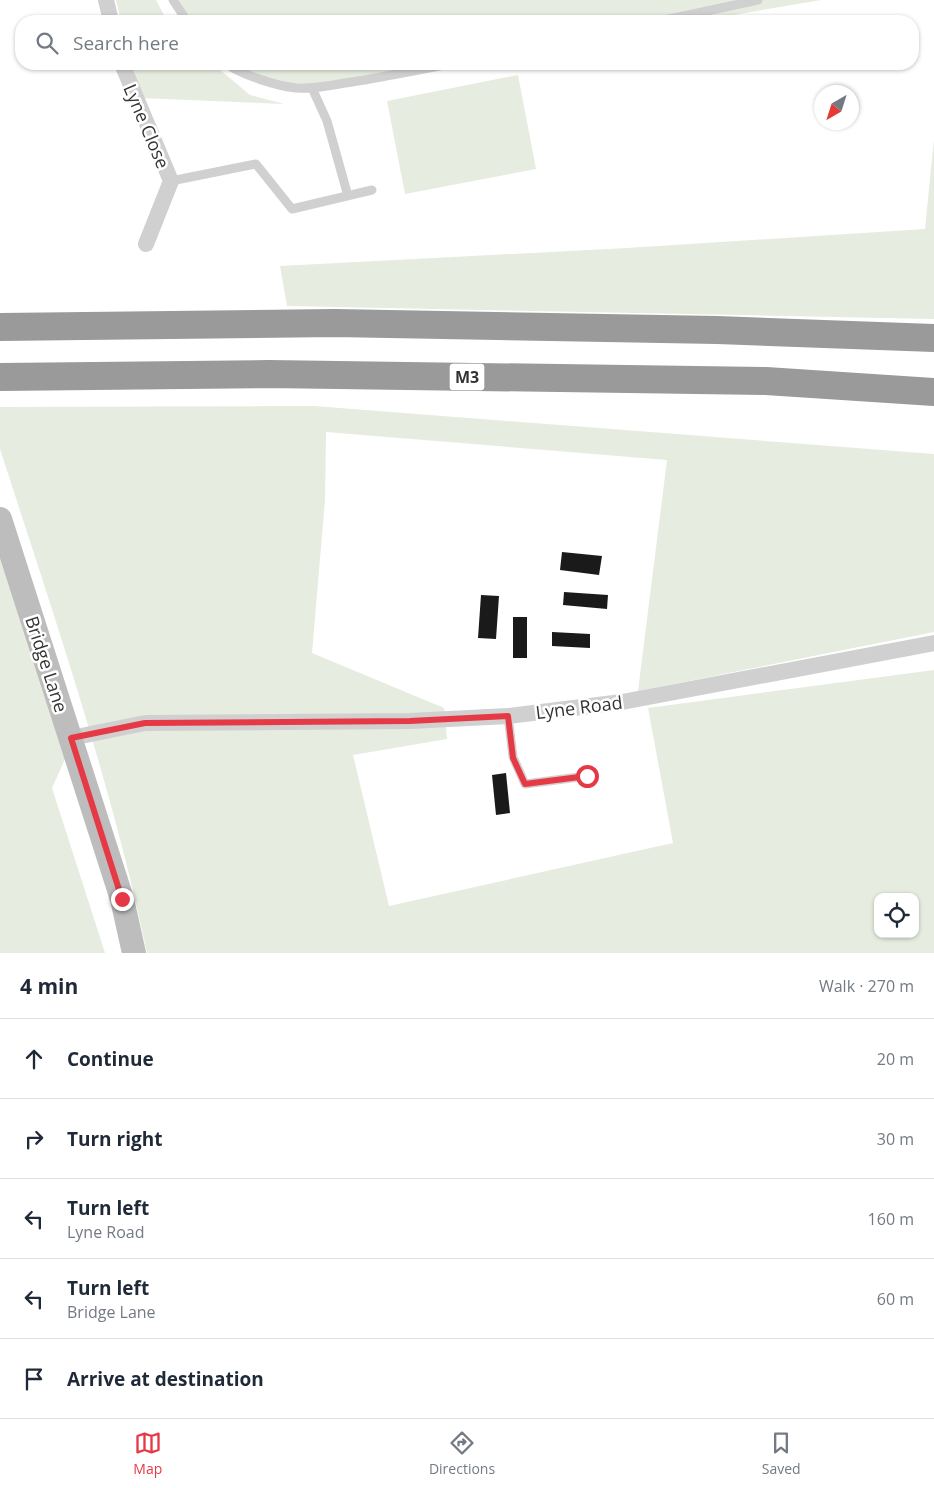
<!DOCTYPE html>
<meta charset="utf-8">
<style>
:root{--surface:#fff;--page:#f2f2f3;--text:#1f2937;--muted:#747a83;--line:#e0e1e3;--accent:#e63946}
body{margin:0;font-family:"Open Sans",sans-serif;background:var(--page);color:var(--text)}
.controls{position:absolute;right:15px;bottom:15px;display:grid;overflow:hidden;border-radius:10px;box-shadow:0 1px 4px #0004}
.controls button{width:45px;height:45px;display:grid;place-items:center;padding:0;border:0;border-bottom:1px solid var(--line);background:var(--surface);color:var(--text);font:25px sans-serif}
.compass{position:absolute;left:814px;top:85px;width:45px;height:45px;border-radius:50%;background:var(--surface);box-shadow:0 1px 4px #0004;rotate:219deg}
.stop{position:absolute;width:15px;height:15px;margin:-11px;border:4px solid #e63946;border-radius:50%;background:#fff}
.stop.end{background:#e63946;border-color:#fff;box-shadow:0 1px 5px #0008}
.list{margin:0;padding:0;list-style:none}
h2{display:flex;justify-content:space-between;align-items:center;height:65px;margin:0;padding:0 20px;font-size:21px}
h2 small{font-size:16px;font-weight:400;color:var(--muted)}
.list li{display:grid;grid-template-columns:32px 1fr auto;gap:15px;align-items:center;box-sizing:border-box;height:80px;padding:0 20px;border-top:1px solid var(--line)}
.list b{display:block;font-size:19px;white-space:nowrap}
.list p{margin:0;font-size:16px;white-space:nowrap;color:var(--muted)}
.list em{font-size:16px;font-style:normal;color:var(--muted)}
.icon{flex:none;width:28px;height:28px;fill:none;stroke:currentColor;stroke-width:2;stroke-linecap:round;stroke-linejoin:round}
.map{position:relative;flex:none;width:934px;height:953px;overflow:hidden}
.search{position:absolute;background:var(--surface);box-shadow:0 1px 4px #0004;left:15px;right:15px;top:15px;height:55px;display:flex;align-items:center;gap:12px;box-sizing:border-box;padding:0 18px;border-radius:20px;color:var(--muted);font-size:19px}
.sheet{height:465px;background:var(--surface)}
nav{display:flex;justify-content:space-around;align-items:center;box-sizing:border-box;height:70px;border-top:1px solid var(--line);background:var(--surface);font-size:14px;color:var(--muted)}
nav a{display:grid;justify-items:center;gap:2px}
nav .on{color:var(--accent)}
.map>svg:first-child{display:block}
.green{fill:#e6ecdf;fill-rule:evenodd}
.building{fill:#1a1a1a}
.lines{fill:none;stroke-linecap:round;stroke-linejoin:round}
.lane{stroke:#d0d0d0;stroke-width:9}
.street{stroke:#d0d0d0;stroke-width:16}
.secondary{stroke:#bdbdbd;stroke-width:24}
.highway{stroke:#9a9a9a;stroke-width:28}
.route{stroke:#e63946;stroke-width:6}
.labels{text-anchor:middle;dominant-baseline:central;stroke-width:5;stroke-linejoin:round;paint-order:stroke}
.shield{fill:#fff;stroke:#707070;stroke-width:1}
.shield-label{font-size:16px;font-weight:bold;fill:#333}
.street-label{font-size:18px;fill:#333;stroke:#fff}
</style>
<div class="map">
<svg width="934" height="953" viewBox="0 0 934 953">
<rect width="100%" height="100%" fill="#fff"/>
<path class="green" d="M116 0H156L167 21H121Z
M173 0H821L698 21H187Z
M132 64H213L250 95 284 104 141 98Z
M227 64H452L293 88Z
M518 75 536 169 405 194 387 101Z
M934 139V319L287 306 280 266 627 248 925 229Z
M314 406 934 454V632L638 691 667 460 326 432 325 500 312 653 444 708 447 739 353 755 389 906 673 843 648 708 934 670V953H147C111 782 54 616 0 449V407ZM878 897H915V934H878Z
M0 556 66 757 52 788 105 953H0Z"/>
<path class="building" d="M562 552 602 556 599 575 560 570Z
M564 592 608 595 607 609 563 605Z
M481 595 499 596 496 639 478 638Z
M513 617H527V658H513Z
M552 632 590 634V648L552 646Z
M506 773 510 813 496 815 492 775Z"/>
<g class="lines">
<path class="lane" d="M173 0 187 21
M660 21 758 0
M227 64C242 75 277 86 296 88 312 89 329 86 345 83 381 78 416 70 451 64
M312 88 327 121 348 196
M171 181 256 164 292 209 372 190
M508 716 513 757 525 784 587 776"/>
<path class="street" d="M106 0 111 21
M122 64 171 181 146 244
M71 738 145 723 410 721 508 716 622 702 934 643"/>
<path class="secondary" d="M0 519 122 899 134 953"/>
<path class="highway" d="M0 327 335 323 717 330 934 338
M0 377 269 374 766 381 934 392"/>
</g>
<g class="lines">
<path class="route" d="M122 899 71 738 145 723 410 721 508 716 513 758 525 784 587 776"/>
</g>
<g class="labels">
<rect class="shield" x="449.5" y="363.5" width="35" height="27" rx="4"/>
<g class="shield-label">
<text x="467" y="377">M3</text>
</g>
<g class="street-label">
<text transform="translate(147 126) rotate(67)">Lyne Close</text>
<text transform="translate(47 664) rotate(72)">Bridge Lane</text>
<text transform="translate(579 707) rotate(-7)">Lyne Road</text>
</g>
</g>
</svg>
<div class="controls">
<button><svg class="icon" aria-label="locate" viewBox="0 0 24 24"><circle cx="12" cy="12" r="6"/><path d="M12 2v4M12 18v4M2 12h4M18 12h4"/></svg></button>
</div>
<svg class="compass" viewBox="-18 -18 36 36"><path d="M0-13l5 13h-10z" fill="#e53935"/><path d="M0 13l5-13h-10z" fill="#747a83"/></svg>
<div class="stop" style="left:587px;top:776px"></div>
<div class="stop end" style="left:122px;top:899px"></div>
<div class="search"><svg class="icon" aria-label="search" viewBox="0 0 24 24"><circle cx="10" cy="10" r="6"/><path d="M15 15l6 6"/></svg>Search here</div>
</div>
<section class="sheet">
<h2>4 min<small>Walk · 270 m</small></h2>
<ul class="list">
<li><svg class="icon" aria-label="ahead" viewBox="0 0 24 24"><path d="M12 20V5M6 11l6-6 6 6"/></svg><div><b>Continue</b></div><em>20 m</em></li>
<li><svg class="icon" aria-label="right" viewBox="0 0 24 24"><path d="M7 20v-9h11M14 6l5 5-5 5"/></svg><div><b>Turn right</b></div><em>30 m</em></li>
<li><svg class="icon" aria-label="left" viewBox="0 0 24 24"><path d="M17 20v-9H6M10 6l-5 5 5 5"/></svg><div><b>Turn left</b><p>Lyne Road</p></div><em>160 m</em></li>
<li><svg class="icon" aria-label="left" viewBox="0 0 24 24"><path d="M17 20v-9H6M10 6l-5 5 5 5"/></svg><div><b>Turn left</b><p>Bridge Lane</p></div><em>60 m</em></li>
<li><svg class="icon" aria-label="arrive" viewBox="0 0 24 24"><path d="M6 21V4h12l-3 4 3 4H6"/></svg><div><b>Arrive at destination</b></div></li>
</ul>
</section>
<nav>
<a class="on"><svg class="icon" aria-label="map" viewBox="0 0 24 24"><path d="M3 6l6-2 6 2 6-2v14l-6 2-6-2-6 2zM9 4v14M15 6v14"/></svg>Map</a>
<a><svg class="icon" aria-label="directions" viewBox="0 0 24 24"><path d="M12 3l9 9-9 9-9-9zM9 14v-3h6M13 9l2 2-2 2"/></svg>Directions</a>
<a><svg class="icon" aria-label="saved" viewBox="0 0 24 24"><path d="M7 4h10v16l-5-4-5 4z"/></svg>Saved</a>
</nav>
